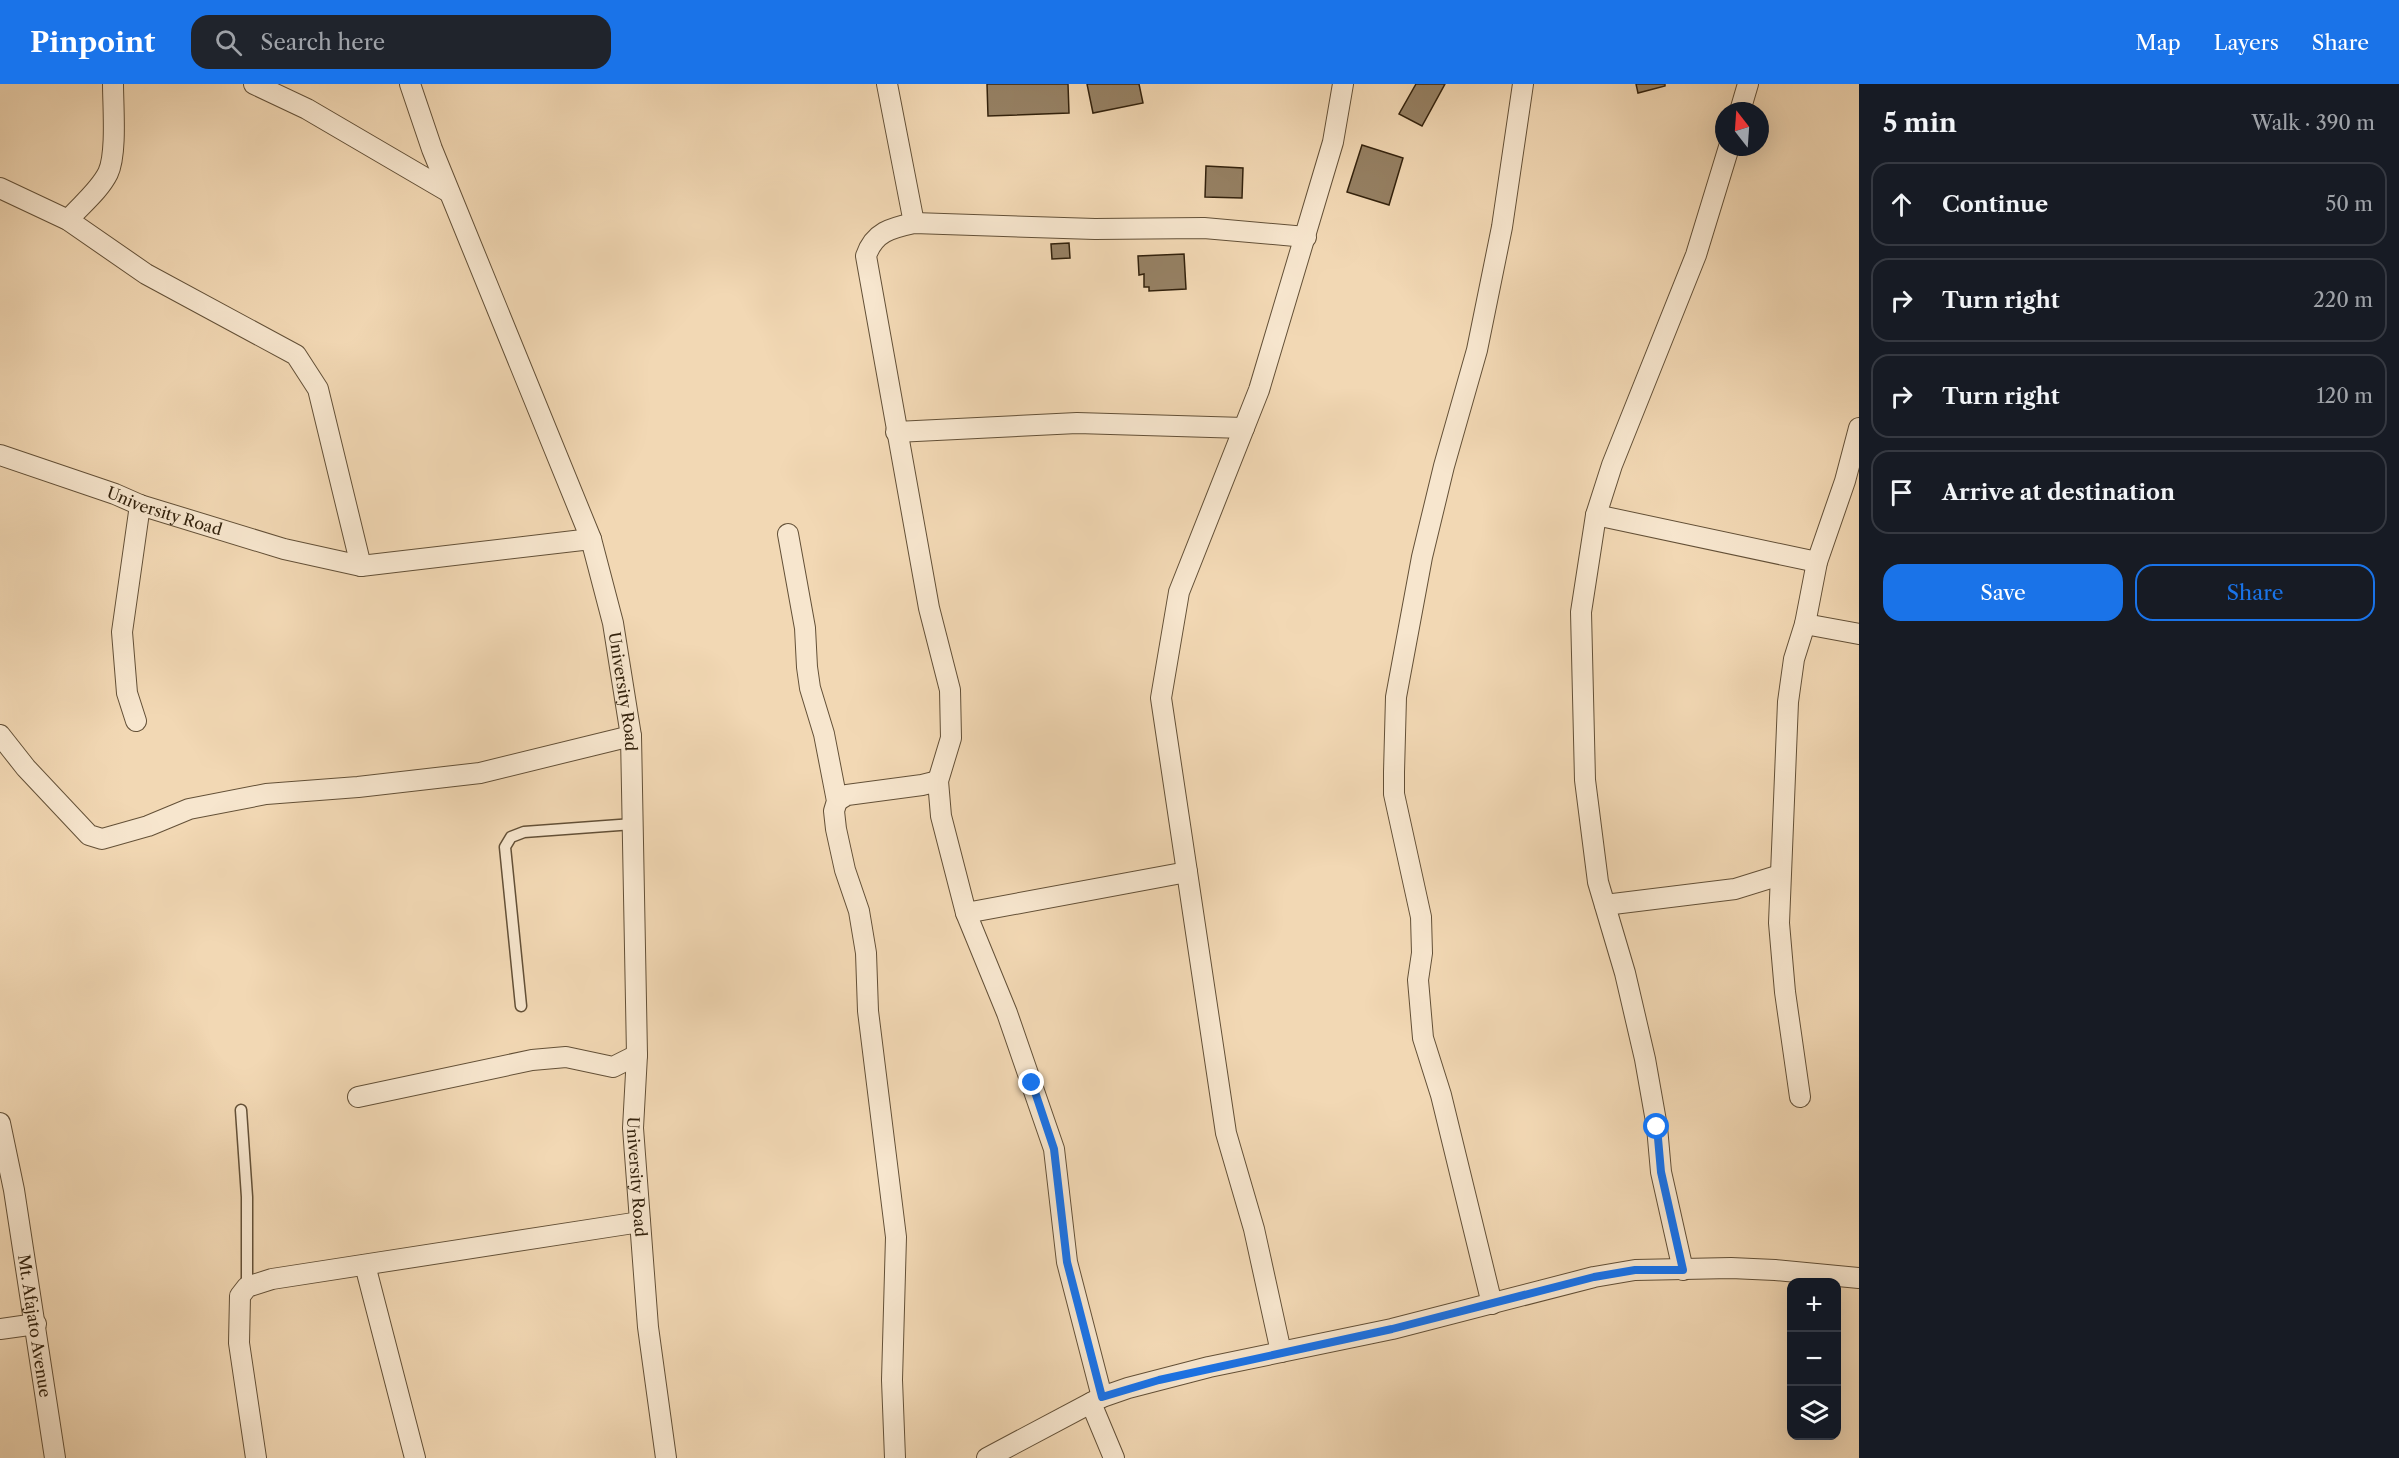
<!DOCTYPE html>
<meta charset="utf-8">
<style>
:root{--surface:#171b24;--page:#20242c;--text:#f1f3f6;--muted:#9ea1a6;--line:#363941;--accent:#1a73e8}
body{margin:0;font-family:"Libre Caslon Text",serif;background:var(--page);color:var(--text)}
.controls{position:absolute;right:18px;bottom:18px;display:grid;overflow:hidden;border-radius:12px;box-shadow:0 6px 24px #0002}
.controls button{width:54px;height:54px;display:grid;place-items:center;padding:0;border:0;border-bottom:2px solid var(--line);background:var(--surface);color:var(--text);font:30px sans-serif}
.compass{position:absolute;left:1715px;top:18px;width:54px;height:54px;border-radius:50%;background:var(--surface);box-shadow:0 6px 24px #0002;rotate:343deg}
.stop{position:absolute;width:18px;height:18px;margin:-14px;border:4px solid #1a73e8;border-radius:50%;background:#fff}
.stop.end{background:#1a73e8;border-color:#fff;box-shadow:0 2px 6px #0008}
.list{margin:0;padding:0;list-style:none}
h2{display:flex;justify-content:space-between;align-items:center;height:78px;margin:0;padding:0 24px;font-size:26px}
h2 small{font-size:20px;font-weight:400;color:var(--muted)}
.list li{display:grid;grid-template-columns:39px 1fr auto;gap:18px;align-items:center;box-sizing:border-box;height:84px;margin:0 12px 12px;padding:0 12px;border:2px solid var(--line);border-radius:18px}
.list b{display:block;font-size:22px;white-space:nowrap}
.list em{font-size:20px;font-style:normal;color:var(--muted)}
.actions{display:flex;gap:12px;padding:18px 24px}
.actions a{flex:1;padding:14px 0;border:2px solid var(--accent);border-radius:18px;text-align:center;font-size:21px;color:var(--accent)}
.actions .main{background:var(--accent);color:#fff}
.icon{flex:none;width:33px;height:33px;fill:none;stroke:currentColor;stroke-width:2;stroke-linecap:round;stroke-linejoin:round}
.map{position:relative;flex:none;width:1859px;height:1374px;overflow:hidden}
header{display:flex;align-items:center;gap:36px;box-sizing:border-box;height:84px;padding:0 30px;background:var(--accent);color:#fff}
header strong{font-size:28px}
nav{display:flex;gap:33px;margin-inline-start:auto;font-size:21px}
.search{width:420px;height:54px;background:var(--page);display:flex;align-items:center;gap:15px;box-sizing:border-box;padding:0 21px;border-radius:18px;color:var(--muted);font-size:22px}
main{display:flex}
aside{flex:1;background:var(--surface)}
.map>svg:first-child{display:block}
.building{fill:#968164;stroke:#33220d;stroke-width:1.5}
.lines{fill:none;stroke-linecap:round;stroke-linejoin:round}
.service-casing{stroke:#635037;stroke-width:13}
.minor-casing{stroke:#635037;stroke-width:22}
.service{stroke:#f7e6ce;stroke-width:10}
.minor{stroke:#f7e6ce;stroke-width:20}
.route{stroke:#1a73e8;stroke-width:8}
.labels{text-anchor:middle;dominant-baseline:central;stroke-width:4.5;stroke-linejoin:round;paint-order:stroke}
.street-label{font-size:16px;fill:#33220d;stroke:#f7e6ce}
</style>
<header>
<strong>Pinpoint</strong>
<div class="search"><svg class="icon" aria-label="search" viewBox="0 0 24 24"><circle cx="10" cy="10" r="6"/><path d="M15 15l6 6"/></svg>Search here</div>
<nav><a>Map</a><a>Layers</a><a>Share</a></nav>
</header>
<main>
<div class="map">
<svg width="1859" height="1374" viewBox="0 0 1859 1374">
<rect width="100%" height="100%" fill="#f2d8b4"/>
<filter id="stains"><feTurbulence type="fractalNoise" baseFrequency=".00333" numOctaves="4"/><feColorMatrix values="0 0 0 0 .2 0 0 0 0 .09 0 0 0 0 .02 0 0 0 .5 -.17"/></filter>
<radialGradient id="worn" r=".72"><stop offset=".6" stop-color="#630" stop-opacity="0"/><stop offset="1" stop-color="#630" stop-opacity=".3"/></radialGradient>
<path class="building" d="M987 0H1068L1069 29 988 32Z
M1087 0H1139L1143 19 1093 29Z
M1416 0H1445L1422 42 1399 30Z
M1636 0H1665V2L1638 9Z
M1362 61 1403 74 1389 121 1347 108Z
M1206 82 1243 84 1242 114 1205 113Z
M1069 159 1070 174 1052 175 1051 160Z
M1184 170 1186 205 1149 207V203H1144V190L1139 191 1138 172Z"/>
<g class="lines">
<g class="service-casing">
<path id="service" d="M521 922 505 763 511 753 524 748 633 740
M241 1026 247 1113V1203"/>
</g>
<g class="minor-casing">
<g id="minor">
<path d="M254 0 307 25 449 108"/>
<path d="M410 0 432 65 591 455"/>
<path d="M887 0 914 139"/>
<path d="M1740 27 1748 0"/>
<path d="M0 104 68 136 146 190 296 271 318 305 361 482"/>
<path d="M68 136C81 121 99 107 108 89 117 70 113 22 113 0"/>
<path d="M1306 153 1204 144 1095 145 914 139C891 144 874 148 866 172L929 524 950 606 951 654 938 697 941 732 966 829 1007 929 1054 1065 1067 1178 1102 1313 1128 1304 1209 1283 1392 1245 1594 1193 1635 1186 1731 1184 1775 1186 1859 1194"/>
<path d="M896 348 1077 339 1244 344"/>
<path id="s1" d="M0 371 115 410 140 421 284 465 361 482 591 455 613 539 631 652 637 971 633 1044 648 1243 666 1374"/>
<path d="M1596 431 1817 478"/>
<path d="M788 450 805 544 807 583 810 604 824 650 837 717 834 727 836 745 845 786 859 827 866 869 868 927 896 1153 892 1296 895 1374"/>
<path d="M1805 540 1859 550"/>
<path d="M136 637 127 609 122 548 140 421"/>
<path d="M0 651 26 684 89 751 102 755 148 742 189 725 266 710 358 703 480 689 631 652"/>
<path d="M837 717 847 711 922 701 938 697"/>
<path d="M1605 821 1735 805 1780 791"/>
<path d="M966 829 1187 788"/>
<path d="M358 1013 532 976 566 973 613 983 637 971"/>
<path d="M1800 1013 1785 908 1779 839 1788 618 1794 575 1805 540 1817 478 1845 397 1859 344"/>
<path id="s2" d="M0 1039 14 1106 55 1374"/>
<path d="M365 1181 415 1374"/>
<path d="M1683 1186 1661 1088 1657 1043 1645 975 1625 889 1598 798 1585 696 1581 528 1596 431 1612 381 1696 171 1729 63"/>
<path d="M1492 1220 1441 1011 1423 954 1418 896 1422 869 1421 833 1394 710V688L1396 613 1422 473 1444 382 1477 266 1502 143 1523 0"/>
<path d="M0 1245 36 1240"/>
<path d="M1281 1268 1254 1145 1226 1049 1161 614 1179 508 1259 306 1333 58 1343 0"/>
<path d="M1091 1319 1114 1374"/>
<path d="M256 1374 239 1259 240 1212 247 1203 272 1195 640 1138"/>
<path d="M987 1374 1102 1313"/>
</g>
</g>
<use href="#service" class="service"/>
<use href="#minor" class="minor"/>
</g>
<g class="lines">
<path class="route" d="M1032 999 1054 1065 1067 1178 1102 1313 1159 1296 1392 1245 1594 1193 1635 1186H1683L1661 1088 1657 1043"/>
</g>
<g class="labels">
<g class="street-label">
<text stroke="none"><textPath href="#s1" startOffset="174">University Road</textPath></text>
<text stroke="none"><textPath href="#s1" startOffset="766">University Road</textPath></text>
<text stroke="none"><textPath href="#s1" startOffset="1252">University Road</textPath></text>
<text stroke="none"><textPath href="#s2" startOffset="206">Mt. Afajato Avenue</textPath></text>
</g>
</g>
<rect width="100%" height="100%" filter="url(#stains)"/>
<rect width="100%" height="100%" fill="url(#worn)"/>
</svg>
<div class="controls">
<button>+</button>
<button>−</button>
<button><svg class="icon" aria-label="layers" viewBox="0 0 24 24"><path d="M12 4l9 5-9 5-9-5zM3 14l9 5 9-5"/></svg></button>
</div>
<svg class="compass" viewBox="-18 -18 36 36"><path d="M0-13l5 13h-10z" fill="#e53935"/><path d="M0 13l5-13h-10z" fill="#9ea1a6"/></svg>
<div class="stop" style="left:1657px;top:1043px"></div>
<div class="stop end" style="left:1032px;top:999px"></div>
</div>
<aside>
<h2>5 min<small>Walk · 390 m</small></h2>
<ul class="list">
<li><svg class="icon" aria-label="ahead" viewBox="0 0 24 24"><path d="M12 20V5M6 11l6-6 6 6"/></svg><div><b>Continue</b></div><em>50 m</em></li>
<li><svg class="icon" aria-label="right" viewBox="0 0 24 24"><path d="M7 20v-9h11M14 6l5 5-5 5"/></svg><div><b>Turn right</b></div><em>220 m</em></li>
<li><svg class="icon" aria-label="right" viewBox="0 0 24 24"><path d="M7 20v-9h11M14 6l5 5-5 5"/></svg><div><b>Turn right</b></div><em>120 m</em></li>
<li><svg class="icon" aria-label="arrive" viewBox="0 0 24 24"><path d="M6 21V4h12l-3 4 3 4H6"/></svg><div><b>Arrive at destination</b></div></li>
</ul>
<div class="actions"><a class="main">Save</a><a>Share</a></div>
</aside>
</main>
